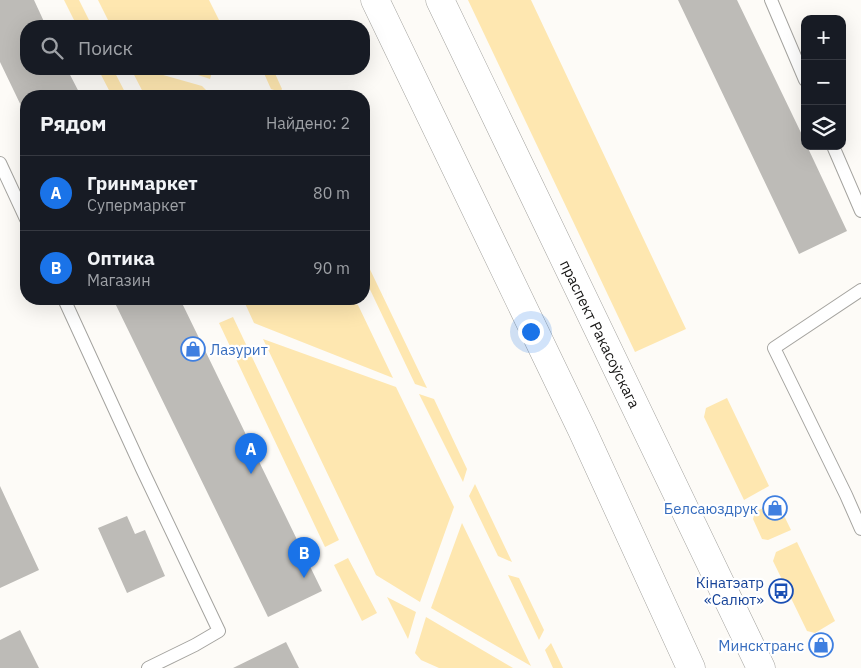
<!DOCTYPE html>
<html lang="ru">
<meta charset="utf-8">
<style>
:root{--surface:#171b24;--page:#242831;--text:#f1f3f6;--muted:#9ea1a6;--line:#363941;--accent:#1a73e8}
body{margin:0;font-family:"IBM Plex Sans",sans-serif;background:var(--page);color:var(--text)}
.controls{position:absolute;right:15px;top:15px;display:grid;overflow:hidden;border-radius:10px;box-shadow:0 5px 20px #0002}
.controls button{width:45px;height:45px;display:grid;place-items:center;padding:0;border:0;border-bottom:1px solid var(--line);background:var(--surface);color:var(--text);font:25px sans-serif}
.you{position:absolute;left:530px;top:331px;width:18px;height:18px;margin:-12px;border:4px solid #fff;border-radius:50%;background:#1a73e8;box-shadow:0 0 0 8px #1a73e833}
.badge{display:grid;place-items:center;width:32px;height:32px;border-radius:50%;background:var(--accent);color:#fff;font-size:16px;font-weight:700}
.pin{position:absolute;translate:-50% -41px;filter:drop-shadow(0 1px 2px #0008)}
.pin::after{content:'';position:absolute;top:26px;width:18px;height:15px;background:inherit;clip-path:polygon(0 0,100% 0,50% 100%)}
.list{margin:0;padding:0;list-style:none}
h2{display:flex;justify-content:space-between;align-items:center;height:65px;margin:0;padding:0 20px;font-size:21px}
h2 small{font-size:16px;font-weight:400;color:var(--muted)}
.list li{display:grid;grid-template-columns:32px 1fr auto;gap:15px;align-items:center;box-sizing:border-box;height:75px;padding:0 20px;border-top:1px solid var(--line)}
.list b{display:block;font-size:19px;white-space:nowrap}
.list p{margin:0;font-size:16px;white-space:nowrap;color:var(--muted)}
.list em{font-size:16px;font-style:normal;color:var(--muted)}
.icon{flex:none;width:28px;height:28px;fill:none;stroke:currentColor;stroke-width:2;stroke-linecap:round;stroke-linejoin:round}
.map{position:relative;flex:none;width:861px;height:668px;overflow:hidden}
.search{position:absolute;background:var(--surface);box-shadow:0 5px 20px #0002;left:20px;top:20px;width:350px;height:55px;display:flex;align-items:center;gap:12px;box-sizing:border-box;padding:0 18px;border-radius:20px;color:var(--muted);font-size:19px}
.panel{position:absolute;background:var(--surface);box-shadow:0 5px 20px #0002;left:20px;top:90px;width:350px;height:215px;border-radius:20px}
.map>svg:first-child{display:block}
.green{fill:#fee7b0}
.building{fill:#bdbbb7}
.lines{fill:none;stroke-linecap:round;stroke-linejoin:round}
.lane-casing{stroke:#a4a39f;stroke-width:14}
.primary-casing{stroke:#a4a39f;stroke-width:29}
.lane{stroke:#fff;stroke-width:12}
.primary{stroke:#fff;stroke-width:28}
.labels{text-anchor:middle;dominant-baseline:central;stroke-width:4.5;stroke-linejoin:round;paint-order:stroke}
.street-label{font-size:15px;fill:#151413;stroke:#fff}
.shop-label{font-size:15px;fill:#366cbe;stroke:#fff;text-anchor:end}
.transit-label{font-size:15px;fill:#164399;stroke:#fff;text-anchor:end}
</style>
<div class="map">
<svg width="861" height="668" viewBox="0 0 861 668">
<rect width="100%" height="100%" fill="#fdfbf7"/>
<path class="green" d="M64 0H79L92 26H77Z
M98 0H209L222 26H111Z
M468 0H531L686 329 635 352Z
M98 69H113L127 96H112Z
M131 69H142L202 86 210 94 209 96H145Z
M180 69H213L210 79Z
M262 69H273L282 89 280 92 271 89Z
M364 257 427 388 415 384 364 277Z
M243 299H341L358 305 393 378 254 323Z
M233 317 339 540 325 547 219 323Z
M263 339 396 387 454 507 420 602 376 575Z
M419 394 434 399 467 469 463 482Z
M727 398 769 486 744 500 704 417 706 408Z
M475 484 512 562 498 556 469 496Z
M777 501 791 530 768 540 762 539 753 519 755 512Z
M462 523 531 666 431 608Z
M797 542 835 621 815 633 807 631 773 561 776 552Z
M348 558 377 613 362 621 334 565Z
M508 575 519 578 544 630 539 640Z
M387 597 416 612 408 639Z
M426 617 513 668H439L421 660 415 653Z
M551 643 563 668H553L545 650Z"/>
<path class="building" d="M0 0H34L46 26H26V69H67L81 96H26V116L0 62Z
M678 0H737L805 141V146H807L847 231 799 254Z
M113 299H180L322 591 268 617Z
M0 486 39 570 0 588Z
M127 516 135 534 145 530 165 576 127 593 98 528Z
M20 630 39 668H0V640Z
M286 642 299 668H233Z"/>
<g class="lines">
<g class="lane-casing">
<path id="lane" d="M771 0 805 80
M833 146 861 211
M0 163 26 219
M861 290 774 348 846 495 861 529
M64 299 142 469 219 631 195 645 148 668"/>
</g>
<g class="primary-casing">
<path id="primary" d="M375 0 582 430 691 668
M440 0 761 668"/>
</g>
<use href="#lane" class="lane"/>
<use href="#primary" class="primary"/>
</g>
<defs>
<g id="shop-ring" transform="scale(1.25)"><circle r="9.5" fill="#fff" stroke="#3f7fe0" stroke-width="1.5"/><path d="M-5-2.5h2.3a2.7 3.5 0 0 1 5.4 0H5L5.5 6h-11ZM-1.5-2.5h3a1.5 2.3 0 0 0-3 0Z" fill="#3f7fe0"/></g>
<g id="bus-ring" transform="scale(1.25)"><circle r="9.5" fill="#fff" stroke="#1a4fb4" stroke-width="1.5"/><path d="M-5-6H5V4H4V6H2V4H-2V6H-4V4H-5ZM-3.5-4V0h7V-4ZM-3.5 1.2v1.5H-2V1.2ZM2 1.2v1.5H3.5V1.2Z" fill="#1a4fb4"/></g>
</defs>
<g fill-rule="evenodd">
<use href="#shop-ring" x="193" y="349"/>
<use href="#shop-ring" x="775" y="508"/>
<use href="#bus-ring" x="781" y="591"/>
<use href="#shop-ring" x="821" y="645"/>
</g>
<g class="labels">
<g class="street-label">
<text transform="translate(600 334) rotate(64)">праспект Ракасоўскага</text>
</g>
<g class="shop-label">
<text x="210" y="349" text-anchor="start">Лазурит</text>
<text x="758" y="508">Белсаюздрук</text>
<text x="804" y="645">Минсктранс</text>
</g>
<g class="transit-label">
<text x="764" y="582">Кінатэатр<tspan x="764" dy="17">«Салют»</tspan></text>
</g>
</g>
</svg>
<div class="controls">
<button>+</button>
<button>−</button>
<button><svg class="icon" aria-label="layers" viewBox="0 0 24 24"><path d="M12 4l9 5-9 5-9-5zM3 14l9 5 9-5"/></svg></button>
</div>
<div class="you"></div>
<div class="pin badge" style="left:251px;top:474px">A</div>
<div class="pin badge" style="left:304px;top:578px">B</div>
<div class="search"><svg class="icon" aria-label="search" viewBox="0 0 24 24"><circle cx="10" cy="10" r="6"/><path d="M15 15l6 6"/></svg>Поиск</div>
<section class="panel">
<h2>Рядом<small>Найдено: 2</small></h2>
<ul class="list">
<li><span class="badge">A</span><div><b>Гринмаркет</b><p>Супермаркет</p></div><em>80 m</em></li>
<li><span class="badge">B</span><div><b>Оптика</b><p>Магазин</p></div><em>90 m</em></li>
</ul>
</section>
</div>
